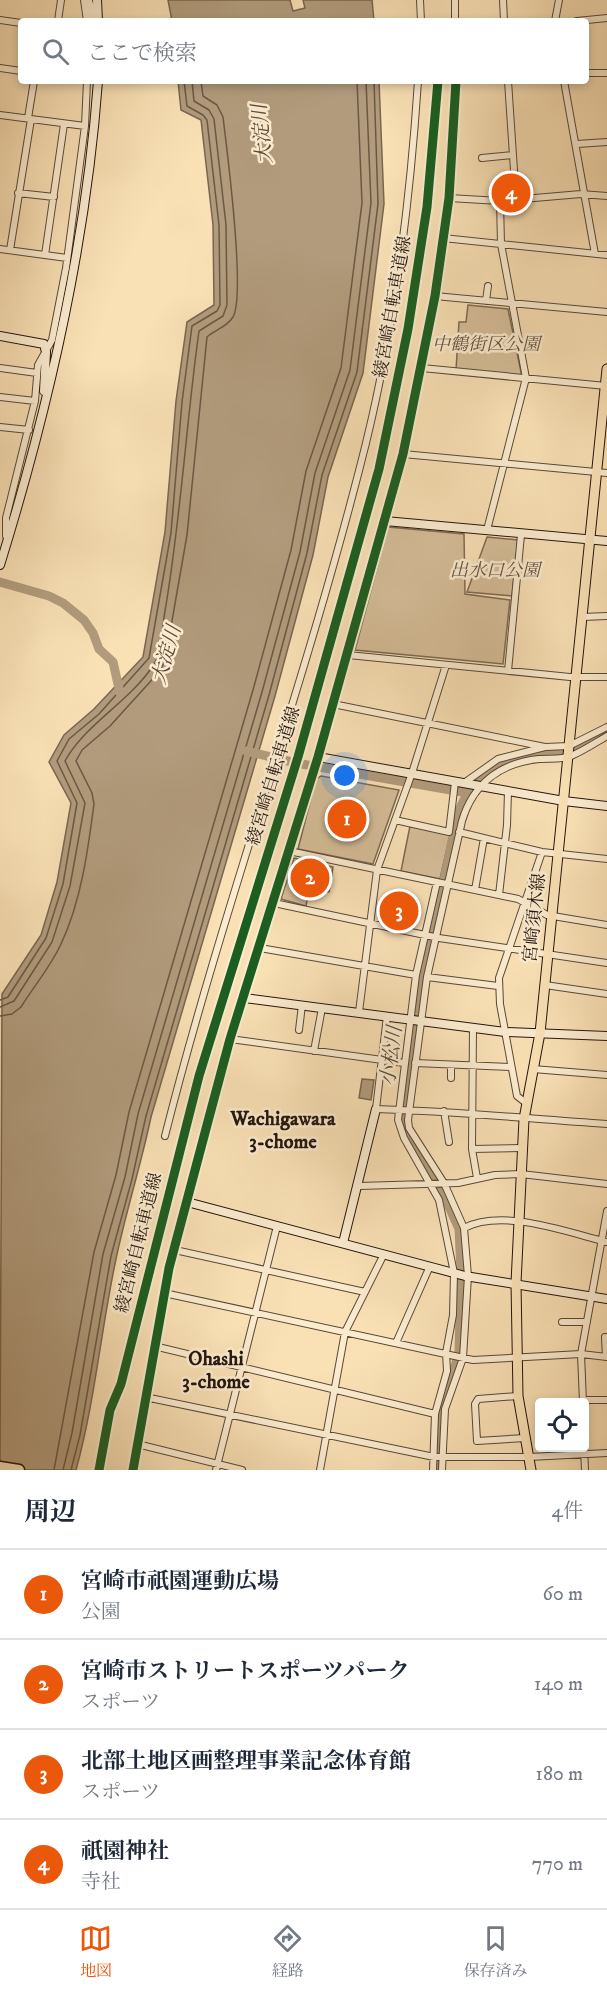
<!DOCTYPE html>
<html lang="ja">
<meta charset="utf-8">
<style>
:root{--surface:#fff;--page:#f6f6f7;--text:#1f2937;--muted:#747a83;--line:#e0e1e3;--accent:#ea580c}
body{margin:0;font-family:"IM FELL DW Pica","Noto Serif JP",serif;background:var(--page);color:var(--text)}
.controls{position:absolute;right:18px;bottom:18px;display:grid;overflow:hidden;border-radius:6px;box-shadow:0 3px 9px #0003}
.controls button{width:54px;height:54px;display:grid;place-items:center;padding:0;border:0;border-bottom:2px solid var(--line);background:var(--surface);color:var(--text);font:30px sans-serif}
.you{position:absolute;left:345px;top:776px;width:21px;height:21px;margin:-15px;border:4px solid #fff;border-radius:50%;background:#1a73e8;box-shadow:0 0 0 9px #1a73e833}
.badge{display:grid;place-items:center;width:39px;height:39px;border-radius:50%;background:var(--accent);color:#fff;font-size:20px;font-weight:700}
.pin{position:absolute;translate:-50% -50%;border:3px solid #fff;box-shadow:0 2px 6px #0006}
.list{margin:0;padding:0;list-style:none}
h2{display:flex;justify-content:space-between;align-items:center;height:78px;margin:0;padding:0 24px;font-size:26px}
h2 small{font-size:20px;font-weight:400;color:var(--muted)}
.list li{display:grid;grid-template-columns:39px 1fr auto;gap:18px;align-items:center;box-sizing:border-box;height:90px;padding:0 24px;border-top:2px solid var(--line)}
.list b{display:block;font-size:22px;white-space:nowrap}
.list p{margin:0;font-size:20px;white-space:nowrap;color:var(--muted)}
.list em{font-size:20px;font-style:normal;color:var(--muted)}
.icon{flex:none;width:33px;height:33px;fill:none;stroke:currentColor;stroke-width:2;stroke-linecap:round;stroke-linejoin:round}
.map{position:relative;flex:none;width:607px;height:1470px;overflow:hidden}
.search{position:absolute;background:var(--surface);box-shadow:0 3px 9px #0003;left:18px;right:18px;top:18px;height:66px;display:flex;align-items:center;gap:15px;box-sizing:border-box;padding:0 21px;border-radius:6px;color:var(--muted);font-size:22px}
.sheet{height:438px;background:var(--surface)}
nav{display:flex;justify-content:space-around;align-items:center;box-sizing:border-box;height:84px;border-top:2px solid var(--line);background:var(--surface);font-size:16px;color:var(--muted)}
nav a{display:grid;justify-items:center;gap:3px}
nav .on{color:var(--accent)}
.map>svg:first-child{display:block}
.green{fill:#d5bd98;stroke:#7d6952;stroke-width:1.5}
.water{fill:#b19b7c;stroke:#796550;stroke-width:1.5}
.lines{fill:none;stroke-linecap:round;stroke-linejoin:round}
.shore{stroke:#6b5844;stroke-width:1.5}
.river{stroke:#b19b7c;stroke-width:9}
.street-casing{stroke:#5a4837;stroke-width:8}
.secondary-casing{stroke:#25150d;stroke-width:10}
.primary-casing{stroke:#25150d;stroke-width:11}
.highway-casing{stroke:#25150d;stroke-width:13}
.street{stroke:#fbebcf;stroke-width:6}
.secondary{stroke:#fbebcf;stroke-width:8}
.primary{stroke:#f9e0b5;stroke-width:9}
.highway{stroke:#f9e0b5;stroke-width:10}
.cycleway-casing{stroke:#fbebcf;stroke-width:13}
.cycleway{stroke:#1b5e20;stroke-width:9}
.labels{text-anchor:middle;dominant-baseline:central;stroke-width:5;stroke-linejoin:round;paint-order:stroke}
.street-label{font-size:18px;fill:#25150d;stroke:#fbebcf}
.park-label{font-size:18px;font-style:italic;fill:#63503e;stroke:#fbebcf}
.water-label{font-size:20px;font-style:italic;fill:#5d4b39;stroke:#fbebcf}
.neighbourhood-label{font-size:20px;font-weight:bold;fill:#25150d;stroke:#fbebcf}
</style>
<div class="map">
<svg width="607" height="1470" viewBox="0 0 607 1470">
<rect width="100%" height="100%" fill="#f9e0b5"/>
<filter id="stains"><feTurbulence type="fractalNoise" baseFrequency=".00333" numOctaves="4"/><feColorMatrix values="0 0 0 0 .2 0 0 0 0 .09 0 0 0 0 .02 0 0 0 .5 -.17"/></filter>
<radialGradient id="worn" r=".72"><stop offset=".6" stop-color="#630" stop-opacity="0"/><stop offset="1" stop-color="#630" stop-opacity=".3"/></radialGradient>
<path class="green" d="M468 305 508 309 522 377 456 370 459 322H466Z
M388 527 464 534 465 594 510 600 503 664 355 650Z
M487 537 518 540 512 596 467 592Z
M321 776 399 790 373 864 298 849 316 779Z
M410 826 450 835 440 879 401 871Z
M294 858 333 867 329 892 309 889 306 906 281 899Z"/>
<path class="water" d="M168 0H290L293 11 305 8 303 0H372L374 21H172Z
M178 81H379L384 204 363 373 328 477 313 555 275 696 151 1117C141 1165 126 1211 116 1259 101 1329 95 1401 76 1470H0L2 994 41 935 57 882 71 803 49 762 64 735 94 709 143 657 165 532 176 401 187 322 214 305 213 225 201 120 181 110Z
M362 1079 374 1080 371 1100 359 1098Z"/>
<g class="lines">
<path class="shore" d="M0 1000 8 997 46 938 63 884 77 803 57 761 69 739 99 714 149 658 171 533 182 402 192 326 217 311 220 305 219 225 207 120 203 115 187 106 184 81
M0 1007 14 1001 52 942 70 886 85 803 65 761C86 723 131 701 154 664 163 651 162 626 165 611 181 518 186 424 199 331L223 316 227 305 226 225 214 119 209 110 194 101 192 81
M0 1016 12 1014 21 1007C34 986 51 966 61 944 81 902 88 850 94 804L92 793 76 761 82 750 110 726 159 672 165 661 187 535 207 337C215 330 227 327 233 317 246 294 227 150 223 117L217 105 203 96 201 81
M54 1470 94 1252 116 1175 129 1112 253 690 291 550 306 471 341 368 362 203 357 81
M63 1470 72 1433 103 1254 125 1177 138 1114 262 692 300 552 315 473 350 370 371 203 366 81
M71 1470 80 1435 111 1256 132 1179 146 1116 269 695 307 553 322 475 357 372 378 204 374 81"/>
<path class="river" d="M0 582 49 596 63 603 84 620 93 633 99 649 113 662 120 693
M246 751 296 763 468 793
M438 1470 442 1408 459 1353 461 1271 459 1229 446 1200 406 1131 403 1116 415 1018 458 813C483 750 521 763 574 748 585 745 596 737 607 731"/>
<g class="street-casing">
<path id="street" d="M84 0 87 21
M420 0 421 21
M455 0V21
M503 0 504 21
M0 20 21 23
M58 21 61 0
M555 21 559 0
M577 21 607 18
M0 68 21 71
M586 73H607
M508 81 516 200
M564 81 595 254
M0 115 85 126
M28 118 34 81
M577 144 607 142
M482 158 512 155
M18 193 54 197
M449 198 500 201 581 194 607 196
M443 238 607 255
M0 249 67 258
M10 250 31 119
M45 255 64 124
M435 296 607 312
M486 301 488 286
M0 368 37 373
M422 368 606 386
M0 397 35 401
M0 427 29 430
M403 454 607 473
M487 530 526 378 501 244 500 201 514 182
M6 536V518L35 401 38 365 52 340 66 268 85 126 87 81
M582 617 607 616
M348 655 570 677H607
M508 671 521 535
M333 704 545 747
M464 783 498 759 545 747 569 746 607 727
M395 820 449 832 455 782
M459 832 542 852 607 859
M289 851 518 899 547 915 607 925
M475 890 484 838
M499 895 507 825 508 791
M274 903 439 938 607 963
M260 948 416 975
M427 977 498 986
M545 985 607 994
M359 1012 377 870 412 773 446 665
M387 1016 376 1109C454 1111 530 1119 607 1124
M473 1027 472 1149 477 1178
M299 1030 302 1005
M230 1039 404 1063
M314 1051 322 1008
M415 1063 511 1067
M451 1065V1078
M533 1069 607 1075
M526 1103 517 1096 500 1004 499 978 542 852
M444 1111 449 1142
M165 1136C224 903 308 677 366 443 395 324 410 203 418 81
M472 1149 522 1148
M359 1186 458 1183 495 1175 521 1174 607 1184
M464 1228 444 1183 409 1128 408 1120 427 977 462 821C473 784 500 763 539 759 548 758 562 760 571 756 583 751 595 743 607 736
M175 1250 365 1292
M164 1293 473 1360 581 1354 607 1357
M562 1322H587
M605 1337 606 1357
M396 1343 430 1266
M154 1346 435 1414
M518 1396 478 1399 475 1404 477 1441 525 1438
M145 1397 434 1457H529L607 1453
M583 1400H607
M583 1402 581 1354 607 1211
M137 1444 242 1470
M584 1448 585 1470
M133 1470 169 1268 207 1125 230 1039 318 757 403 454 435 296 449 198 456 81
M216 1470 277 1226
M320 1470 345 1332 384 1254
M433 1470 435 1414 447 1371 446 1353 453 1315 454 1273 439 1200 404 1138 398 1120 416 975 437 882
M442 1470 445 1409 463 1358 468 1276 464 1228C503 1208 566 1232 607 1242"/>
</g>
<g class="secondary-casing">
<path id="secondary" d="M88 0 93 21
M97 0 98 21
M0 336 44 344 46 352 44 391
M385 521 607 541
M0 565C49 407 86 246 98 81
M318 757 564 801 607 806
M244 998 505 1032 607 1036
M187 1202 465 1276 607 1299
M343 1243 376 1109"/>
</g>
<g class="primary-casing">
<path id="primary" d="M531 1470 518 1396 516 1283 524 1119 540 1033 607 369"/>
</g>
<g class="highway-casing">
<path id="highway" d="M0 1467 19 1470"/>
</g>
<use href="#street" class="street"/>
<use href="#secondary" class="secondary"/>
<use href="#primary" class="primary"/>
<use href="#highway" class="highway"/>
<g class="cycleway-casing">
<path id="cycleway" d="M99 1470 110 1410 121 1384 199 1076 298 757 379 469 408 329 427 207 438 81
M133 1470 169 1268 207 1125 230 1039 318 757 403 454 435 296 449 198 456 81"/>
</g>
<use href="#cycleway" class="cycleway"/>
</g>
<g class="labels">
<g class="street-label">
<text transform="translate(393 307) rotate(-80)">綾宮崎自転車道線</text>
<text transform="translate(274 776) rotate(-73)">綾宮崎自転車道線</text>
<text transform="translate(535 918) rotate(-84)">宮崎須木線</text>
<text transform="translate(139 1243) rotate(-76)">綾宮崎自転車道線</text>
</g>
<g class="park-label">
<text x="486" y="345">中鶴街区公園</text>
<text x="495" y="571">出水口公園</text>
</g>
<g class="water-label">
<text transform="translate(263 134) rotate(-96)">大淀川</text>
<text transform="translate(167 655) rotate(-74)">大淀川</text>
<text transform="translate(392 1056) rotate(-83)">小松川</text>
</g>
<g class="neighbourhood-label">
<text x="283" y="1119">Wachigawara<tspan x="283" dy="23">3-chome</tspan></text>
<text x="216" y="1359">Ohashi<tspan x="216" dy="23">3-chome</tspan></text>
</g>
</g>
<rect width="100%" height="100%" filter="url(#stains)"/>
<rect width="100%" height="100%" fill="url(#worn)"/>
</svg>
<div class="controls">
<button><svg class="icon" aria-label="locate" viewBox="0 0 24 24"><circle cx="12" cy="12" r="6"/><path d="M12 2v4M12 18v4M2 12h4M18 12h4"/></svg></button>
</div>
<div class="you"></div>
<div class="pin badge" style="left:347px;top:819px">1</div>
<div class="pin badge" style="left:310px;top:878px">2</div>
<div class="pin badge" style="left:399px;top:911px">3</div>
<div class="pin badge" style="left:511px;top:193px">4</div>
<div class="search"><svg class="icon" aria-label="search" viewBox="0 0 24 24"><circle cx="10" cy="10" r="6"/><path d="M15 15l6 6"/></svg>ここで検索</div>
</div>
<section class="sheet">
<h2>周辺<small>4件</small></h2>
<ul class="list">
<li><span class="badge">1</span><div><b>宮崎市祇園運動広場</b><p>公園</p></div><em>60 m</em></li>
<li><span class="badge">2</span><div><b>宮崎市ストリートスポーツパーク</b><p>スポーツ</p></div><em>140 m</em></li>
<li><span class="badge">3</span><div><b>北部土地区画整理事業記念体育館</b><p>スポーツ</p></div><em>180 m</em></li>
<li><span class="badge">4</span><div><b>祇園神社</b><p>寺社</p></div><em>770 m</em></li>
</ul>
</section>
<nav>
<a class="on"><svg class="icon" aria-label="map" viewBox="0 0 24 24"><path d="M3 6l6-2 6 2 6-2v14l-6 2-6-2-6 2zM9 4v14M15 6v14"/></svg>地図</a>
<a><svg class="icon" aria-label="directions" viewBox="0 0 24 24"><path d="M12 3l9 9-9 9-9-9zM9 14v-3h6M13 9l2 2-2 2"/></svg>経路</a>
<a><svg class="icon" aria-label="saved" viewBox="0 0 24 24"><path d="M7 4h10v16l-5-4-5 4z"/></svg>保存済み</a>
</nav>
